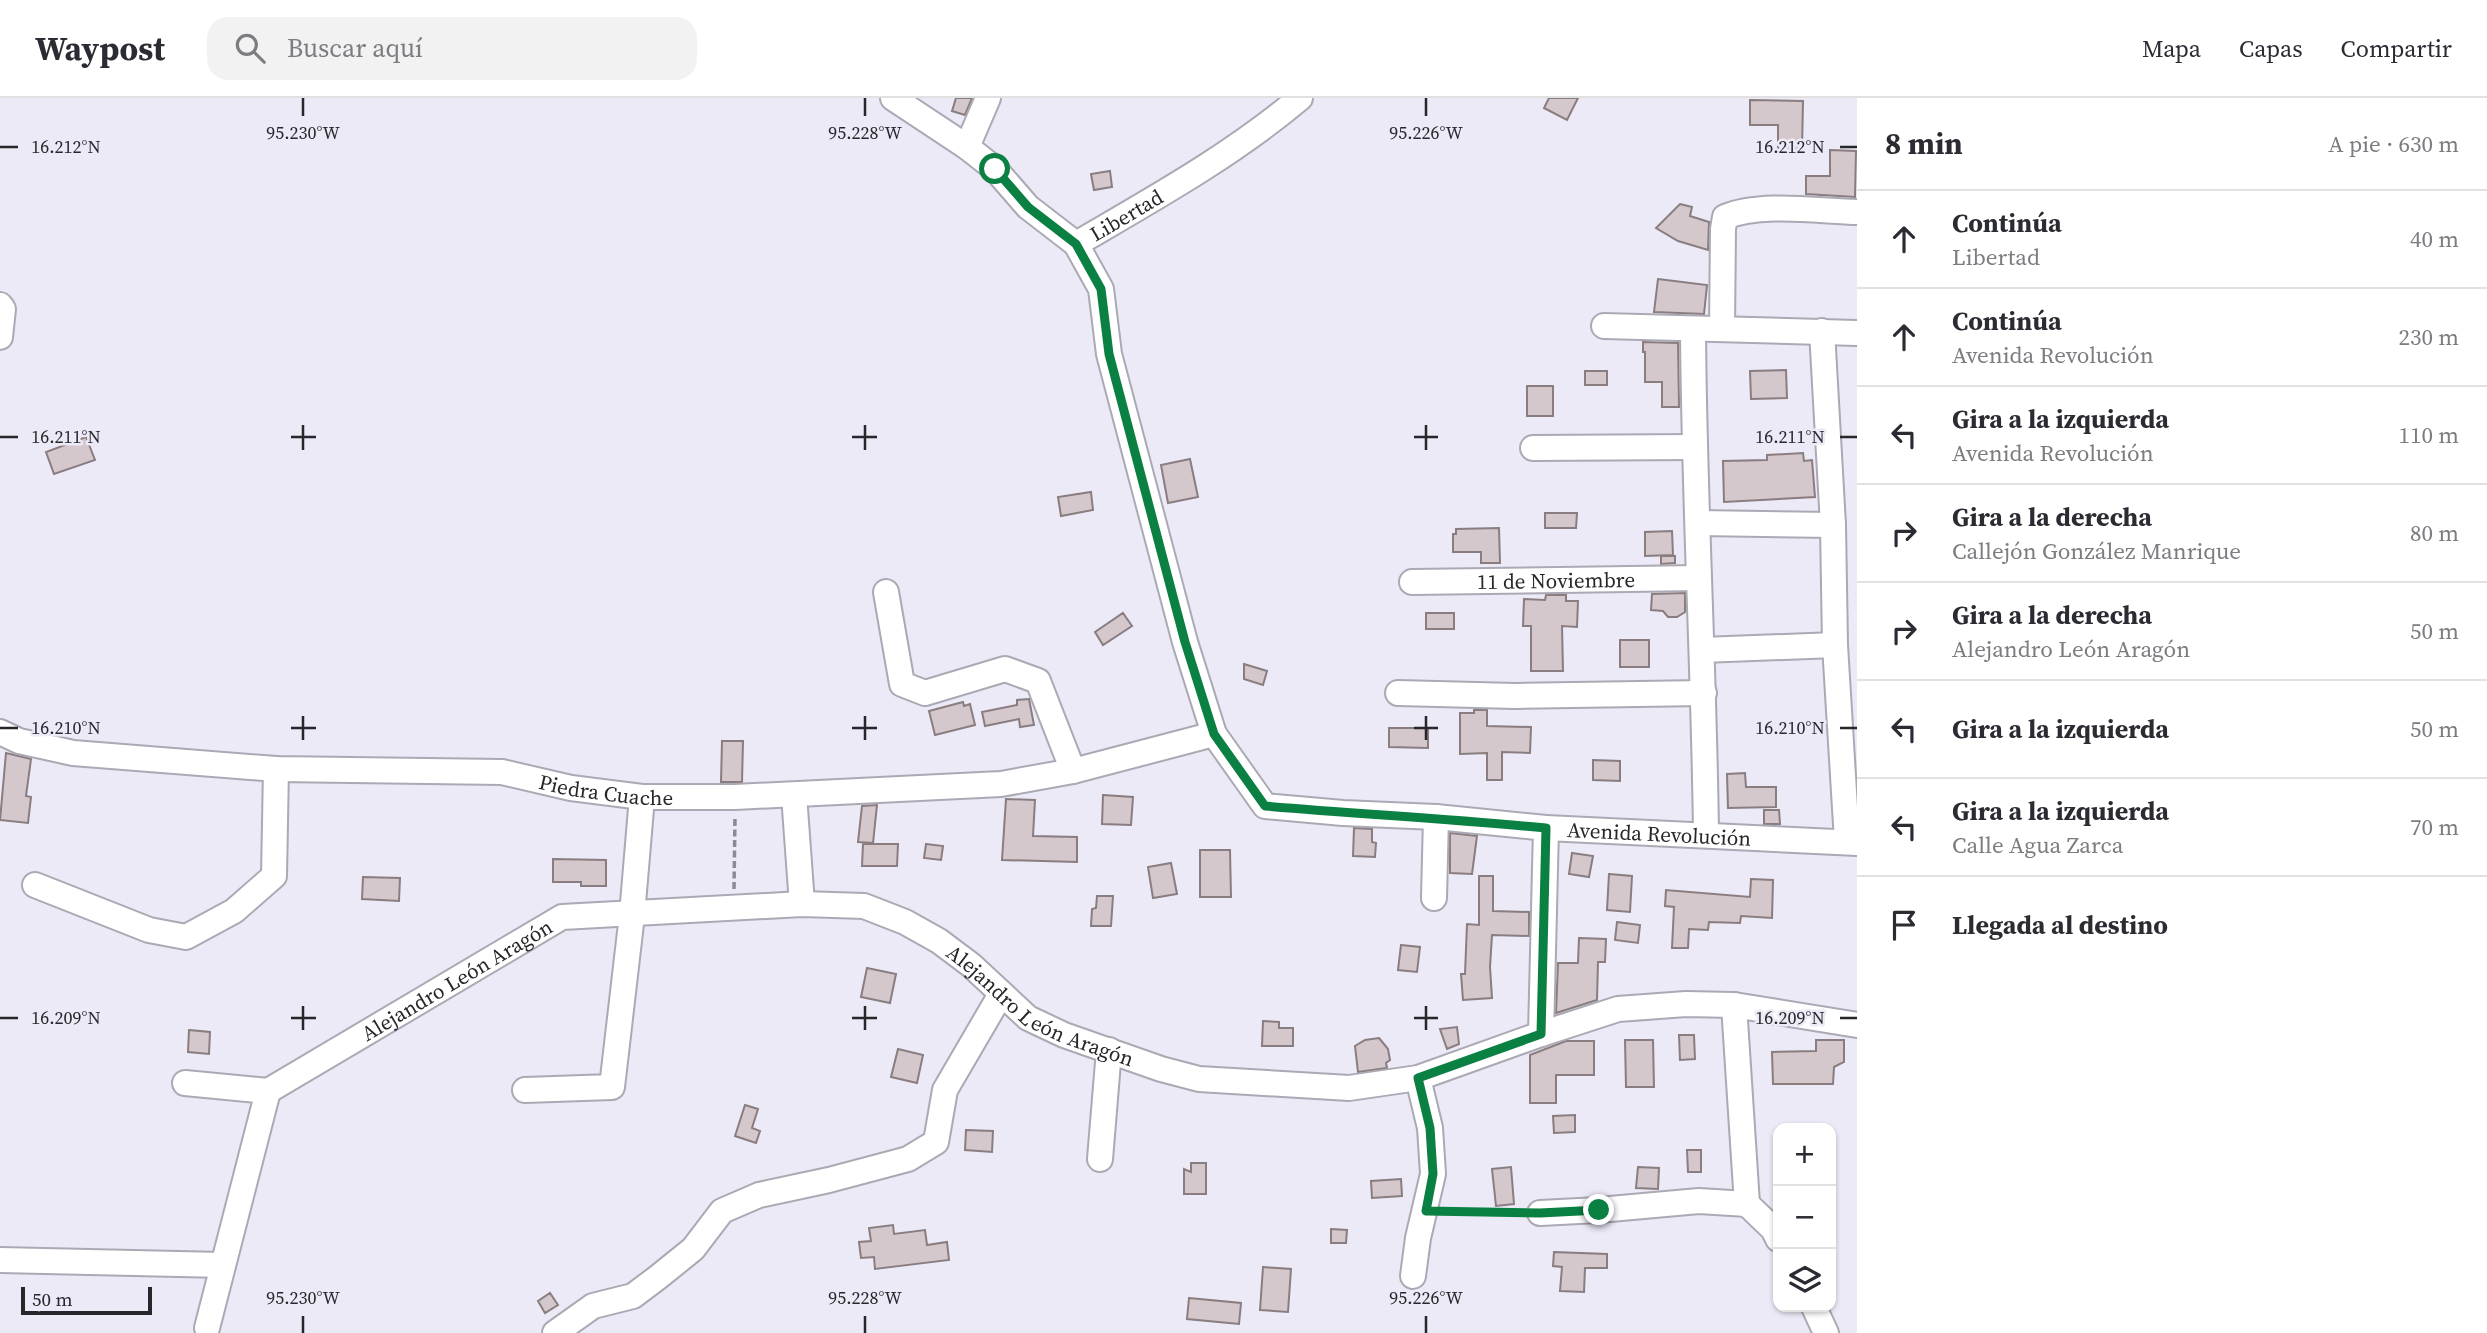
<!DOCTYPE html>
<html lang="es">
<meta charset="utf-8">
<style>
:root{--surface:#fff;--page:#f2f2f3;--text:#2b2b33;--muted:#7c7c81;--line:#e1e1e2}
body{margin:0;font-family:"Source Serif 4",serif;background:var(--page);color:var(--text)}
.controls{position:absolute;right:21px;bottom:21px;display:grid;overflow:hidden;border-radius:14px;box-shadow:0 2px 5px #0004}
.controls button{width:63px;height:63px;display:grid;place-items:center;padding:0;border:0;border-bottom:2px solid var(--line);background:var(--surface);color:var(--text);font:35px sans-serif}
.scale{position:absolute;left:21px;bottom:18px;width:131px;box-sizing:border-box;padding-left:7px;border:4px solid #27272b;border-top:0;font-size:19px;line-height:24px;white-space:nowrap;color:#27272b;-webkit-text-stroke:5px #ebeaf6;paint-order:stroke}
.stop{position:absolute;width:21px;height:21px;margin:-16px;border:5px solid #0b8043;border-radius:50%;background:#fff}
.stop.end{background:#0b8043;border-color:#fff;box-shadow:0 2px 7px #0008}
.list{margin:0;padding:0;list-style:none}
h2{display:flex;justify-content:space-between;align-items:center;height:91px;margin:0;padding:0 28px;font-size:30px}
h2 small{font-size:23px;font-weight:400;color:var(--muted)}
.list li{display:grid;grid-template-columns:46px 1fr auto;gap:21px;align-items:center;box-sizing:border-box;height:98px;padding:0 28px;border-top:2px solid var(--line)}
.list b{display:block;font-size:26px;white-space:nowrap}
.list p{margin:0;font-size:23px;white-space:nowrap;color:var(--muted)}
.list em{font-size:23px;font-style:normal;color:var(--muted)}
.icon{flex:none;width:38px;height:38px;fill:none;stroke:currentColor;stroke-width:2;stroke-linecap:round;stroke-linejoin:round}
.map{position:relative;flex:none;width:1857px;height:1235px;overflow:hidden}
header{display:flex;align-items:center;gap:42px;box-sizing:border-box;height:98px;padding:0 35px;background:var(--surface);border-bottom:2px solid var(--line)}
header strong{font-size:33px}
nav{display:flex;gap:38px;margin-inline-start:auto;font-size:24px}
.search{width:490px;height:63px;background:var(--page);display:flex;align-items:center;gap:18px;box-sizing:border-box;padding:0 24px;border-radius:21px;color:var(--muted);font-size:26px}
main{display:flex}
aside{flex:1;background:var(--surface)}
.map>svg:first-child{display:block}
.building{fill:#d5c8cc;stroke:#897d80;stroke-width:2}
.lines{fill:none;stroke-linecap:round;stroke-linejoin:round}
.minor-casing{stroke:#aaa9b4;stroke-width:28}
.path{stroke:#8c8b94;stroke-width:3.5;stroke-dasharray:7 3.5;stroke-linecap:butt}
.minor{stroke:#fff;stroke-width:24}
.route{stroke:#0b8043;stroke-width:9}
.ticks{fill:none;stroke:#27272b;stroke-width:2.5}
.labels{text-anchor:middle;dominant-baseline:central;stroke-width:5;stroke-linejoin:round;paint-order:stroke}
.street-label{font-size:21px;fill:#27272b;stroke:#ebeaf6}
.ticks-label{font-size:18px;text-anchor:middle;fill:#27272b;stroke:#ebeaf6;stroke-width:5;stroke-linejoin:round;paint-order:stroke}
</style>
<header>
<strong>Waypost</strong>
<div class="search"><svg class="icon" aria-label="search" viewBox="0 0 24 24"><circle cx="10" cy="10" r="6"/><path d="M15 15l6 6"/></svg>Buscar aquí</div>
<nav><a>Mapa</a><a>Capas</a><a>Compartir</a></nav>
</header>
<main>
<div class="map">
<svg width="1857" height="1235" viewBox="0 0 1857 1235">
<rect width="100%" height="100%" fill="#ebeaf6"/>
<path class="building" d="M956 0H972L965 17 952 13Z
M1549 0H1578L1567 22 1544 10Z
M1750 2 1803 3 1802 53H1778V27H1750Z
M1830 52 1856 53 1855 99 1806 96V78H1830Z
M1110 73 1112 89 1094 92 1091 76Z
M1680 106 1692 109 1690 118 1709 124 1708 152 1678 143 1656 130Z
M1658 181 1707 187 1704 216 1654 214Z
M1643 244 1678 245 1679 309H1662V284H1645V254H1643Z
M1786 272 1787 300 1751 301 1750 273Z
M1585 273H1607V287H1585Z
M1527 288H1553V318H1527Z
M86 339 95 362 54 376 46 354Z
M1803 355 1804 363 1812 362 1815 399 1724 404 1723 363 1767 362V357Z
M1190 361 1198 399 1168 405 1161 367Z
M1091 394 1093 412 1061 418 1058 399Z
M1545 415H1577L1576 430H1545Z
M1499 430 1500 465H1481V454H1453V436H1456V431Z
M1672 433 1673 457 1645 458V434Z
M1661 458H1675V465L1661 466Z
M1685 495V514L1677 519H1668L1663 513 1651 512 1652 496Z
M1546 497H1566V503H1578L1577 529 1562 528 1563 573H1531V528H1523L1524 501 1545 502Z
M1123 515 1132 528 1103 547 1095 534Z
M1426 515H1454V531H1426Z
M1620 542H1649V569H1620Z
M1244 566 1267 573 1263 587 1244 581Z
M1029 601 1034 627 1020 629 1019 621 985 628 982 614 1017 607V602Z
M963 604 964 608 970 606 975 627 935 637 929 613Z
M1474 612H1487V628L1531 629 1530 655 1502 654V682H1487V655L1460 656V615H1474Z
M1389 630H1428V650L1389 649Z
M722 643H743L742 684H721Z
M6 655 31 661 26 698 31 699 28 725 0 722Z
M1593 662 1620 663V683L1593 682Z
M1745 675 1746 689H1776V709L1728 710 1727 676Z
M1103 697 1133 699 1131 727 1102 726Z
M1006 701 1035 702 1033 738 1077 739V764L1002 762Z
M877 707 873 745 858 744 862 708Z
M1764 712H1779L1780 726H1764Z
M1354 730 1372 731V744L1376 745 1375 759 1353 758Z
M1450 735 1477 738 1472 776 1450 775Z
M863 746H898L897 768H862Z
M926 746 943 748 941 762 924 760Z
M1200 752H1230L1231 799H1200Z
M1572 755 1593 758 1589 779 1569 776Z
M553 761 606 762V788H581V784H553Z
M1171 765 1177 796 1153 800 1148 769Z
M1609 776 1632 778 1630 814 1607 812Z
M1479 778H1493V813L1529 814V838L1492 837 1490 869 1492 900 1463 902 1461 876H1465L1467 826 1479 827Z
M363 779 400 780 399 803 362 801Z
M1751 781 1773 782 1772 820 1741 818 1740 825 1709 824 1708 832 1689 831 1688 850H1672L1674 809 1665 808 1666 792 1750 799Z
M1097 798H1113L1111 828H1091L1092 811 1096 810Z
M1617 824 1640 827 1638 845 1615 842Z
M1579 840 1606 841 1605 864H1598L1597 902 1556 915 1558 865H1578Z
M1401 847 1420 849 1417 874 1398 872Z
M867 870 896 876 890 905 861 899Z
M1263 923 1279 924V930H1293V948H1262Z
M1457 929 1459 946 1447 951 1440 931Z
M189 932 210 934 209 956 188 954Z
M1679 937H1694L1695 961 1680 962Z
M1379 940 1388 951 1390 962 1386 965 1387 970 1358 974 1355 948 1365 942Z
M1625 942H1653L1654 989H1626Z
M1816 942H1844V964L1834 969 1833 986H1773L1772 954 1816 953Z
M1566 943H1594V977H1556V1005H1530V957Z
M898 951 923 957 917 985 891 979Z
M745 1007 758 1011 752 1030 760 1033 756 1045 735 1038Z
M1575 1017V1034L1554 1035 1553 1018Z
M966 1032 993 1033 992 1054 965 1052Z
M1687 1052H1701V1074H1688Z
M1191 1065H1206V1096H1184V1071L1191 1074Z
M1511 1069 1514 1106 1496 1108 1492 1071Z
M1638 1069 1659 1070 1658 1091 1636 1090Z
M1401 1081 1402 1098 1372 1100 1371 1083Z
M893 1127 894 1136 925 1132 927 1147 947 1144 949 1162 875 1171 874 1159 861 1160 859 1144 871 1143 869 1130Z
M1331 1131 1347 1132 1346 1145H1331Z
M1554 1154 1607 1156V1170H1585L1584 1194 1560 1193 1562 1169 1553 1168Z
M1263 1169 1291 1171 1288 1214 1260 1212Z
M550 1195 558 1207 545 1215 538 1203Z
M1189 1200 1241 1205 1239 1226 1187 1221Z"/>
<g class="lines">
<g class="minor-casing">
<g id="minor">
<path id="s1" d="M893 0 967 49 995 71 1028 109 1076 146 1101 191 1109 256 1185 544 1214 636 1265 708 1343 715 1436 719 1546 730 1857 745"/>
<path d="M967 49 988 0"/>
<path id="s2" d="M1076 146C1153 101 1231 58 1300 0"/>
<path d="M0 207 3 211 0 239"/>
<path d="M1604 228 1857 235"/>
<path d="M1693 231C1694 400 1704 568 1706 736"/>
<path d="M1722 231 1723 131 1725 119C1761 104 1818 113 1857 114"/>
<path d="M1822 233 1833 427 1835 547 1847 743"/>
<path d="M1533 350 1694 349"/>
<path d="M1698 425 1833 427"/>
<path id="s3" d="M1412 484 1699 480"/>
<path d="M886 494 902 586 925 595 1005 571 1038 583 1073 673"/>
<path d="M1702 552 1835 547"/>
<path d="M1398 595 1515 598 1704 595"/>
<path id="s4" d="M0 634 19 643 73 655 276 671 502 674 571 690 642 699H735L1001 686 1073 673 1214 636"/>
<path d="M794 697 802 806"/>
<path d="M35 787 149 832 186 839 234 813 274 778 276 671"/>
<path d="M1434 800 1436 719"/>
<path d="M1734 907 1747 1106 1773 1131 1778 1141"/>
<path d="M1541 936 1546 730"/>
<path d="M185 985 268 993"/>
<path d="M525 992 612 989 632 817 642 699"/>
<path id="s5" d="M268 993 562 819 802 806 864 808 905 824 939 843 971 867 1028 920 1064 937 1161 971 1199 981 1349 990 1418 980 1541 936 1618 911 1686 906 1734 907 1857 927"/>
<path d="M1100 1061 1109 952"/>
<path d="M1540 1115 1599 1112 1699 1103 1747 1106"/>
<path d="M0 1162 223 1167"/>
<path d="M1413 1178 1418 1140 1433 1076 1430 1030 1418 980"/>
<path d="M1814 1209 1826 1235"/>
<path d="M207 1230 268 993"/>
<path d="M555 1235 593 1208 633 1198 657 1180 693 1151 722 1113 759 1097 829 1082 908 1061 936 1044 945 992 1001 896"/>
</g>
</g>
<path class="path" d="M734 791 735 718
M1444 1113 1520 1114"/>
<use href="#minor" class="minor"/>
</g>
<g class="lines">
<path class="route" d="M995 71 1028 109 1076 146 1101 191 1109 256 1185 544 1214 636 1265 708C1358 716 1452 721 1546 730L1541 936 1418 980 1430 1030 1433 1076 1426 1113 1540 1115 1599 1112"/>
</g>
<path class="ticks" d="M303 0V18M865 0V18M1426 0V18M0 49H18M1840 49H1857M303 327V352M865 327V352M1426 327V352M0 339H18M291 339H316M852 339H877M1414 339H1438M1840 339H1857M303 618V642M865 618V642M1426 618V642M0 630H18M291 630H316M852 630H877M1414 630H1438M1840 630H1857M303 908V932M865 908V932M1426 908V932M0 920H18M291 920H316M852 920H877M1414 920H1438M1840 920H1857M303 1218V1235M865 1218V1235M1426 1218V1235"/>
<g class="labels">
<g class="street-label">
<text stroke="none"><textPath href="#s2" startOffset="58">Libertad</textPath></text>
<text stroke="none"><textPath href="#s3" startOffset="144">11 de Noviembre</textPath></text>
<text stroke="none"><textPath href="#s4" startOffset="612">Piedra Cuache</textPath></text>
<text stroke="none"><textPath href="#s1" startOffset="1230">Avenida Revolución</textPath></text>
<text stroke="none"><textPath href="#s5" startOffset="219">Alejandro León Aragón</textPath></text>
<text stroke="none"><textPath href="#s5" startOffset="849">Alejandro León Aragón</textPath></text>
</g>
</g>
<g class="ticks-label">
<text x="303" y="41">95.230°W</text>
<text x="865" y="41">95.228°W</text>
<text x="1426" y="41">95.226°W</text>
<text x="66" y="55">16.212°N</text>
<text x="1790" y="55">16.212°N</text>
<text x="66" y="345">16.211°N</text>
<text x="1790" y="345">16.211°N</text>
<text x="66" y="636">16.210°N</text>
<text x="1790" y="636">16.210°N</text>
<text x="66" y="926">16.209°N</text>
<text x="1790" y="926">16.209°N</text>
<text x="303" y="1206">95.230°W</text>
<text x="865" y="1206">95.228°W</text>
<text x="1426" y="1206">95.226°W</text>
</g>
</svg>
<div class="controls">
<button>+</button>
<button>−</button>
<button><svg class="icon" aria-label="layers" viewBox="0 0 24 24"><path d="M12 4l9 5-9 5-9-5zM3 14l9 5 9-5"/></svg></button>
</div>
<div class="scale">50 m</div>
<div class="stop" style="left:995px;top:71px"></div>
<div class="stop end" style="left:1599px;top:1112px"></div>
</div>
<aside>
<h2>8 min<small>A pie · 630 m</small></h2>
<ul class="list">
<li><svg class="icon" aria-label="ahead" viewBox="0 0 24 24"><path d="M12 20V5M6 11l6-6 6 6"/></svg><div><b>Continúa</b><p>Libertad</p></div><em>40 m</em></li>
<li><svg class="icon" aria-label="ahead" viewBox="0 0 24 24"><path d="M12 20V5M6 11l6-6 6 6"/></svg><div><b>Continúa</b><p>Avenida Revolución</p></div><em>230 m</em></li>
<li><svg class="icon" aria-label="left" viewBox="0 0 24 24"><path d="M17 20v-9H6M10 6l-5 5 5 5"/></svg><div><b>Gira a la izquierda</b><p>Avenida Revolución</p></div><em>110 m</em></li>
<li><svg class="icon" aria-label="right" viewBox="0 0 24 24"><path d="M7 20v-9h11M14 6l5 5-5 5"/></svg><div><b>Gira a la derecha</b><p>Callejón González Manrique</p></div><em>80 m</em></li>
<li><svg class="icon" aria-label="right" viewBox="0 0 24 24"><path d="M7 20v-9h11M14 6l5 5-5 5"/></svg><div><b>Gira a la derecha</b><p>Alejandro León Aragón</p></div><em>50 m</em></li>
<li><svg class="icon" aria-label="left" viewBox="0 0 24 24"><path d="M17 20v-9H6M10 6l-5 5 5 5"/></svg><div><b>Gira a la izquierda</b></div><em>50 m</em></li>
<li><svg class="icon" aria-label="left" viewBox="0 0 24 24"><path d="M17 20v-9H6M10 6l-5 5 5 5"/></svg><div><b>Gira a la izquierda</b><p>Calle Agua Zarca</p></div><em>70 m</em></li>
<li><svg class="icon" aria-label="arrive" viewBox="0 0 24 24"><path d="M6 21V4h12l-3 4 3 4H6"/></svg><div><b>Llegada al destino</b></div></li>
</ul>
</aside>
</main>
